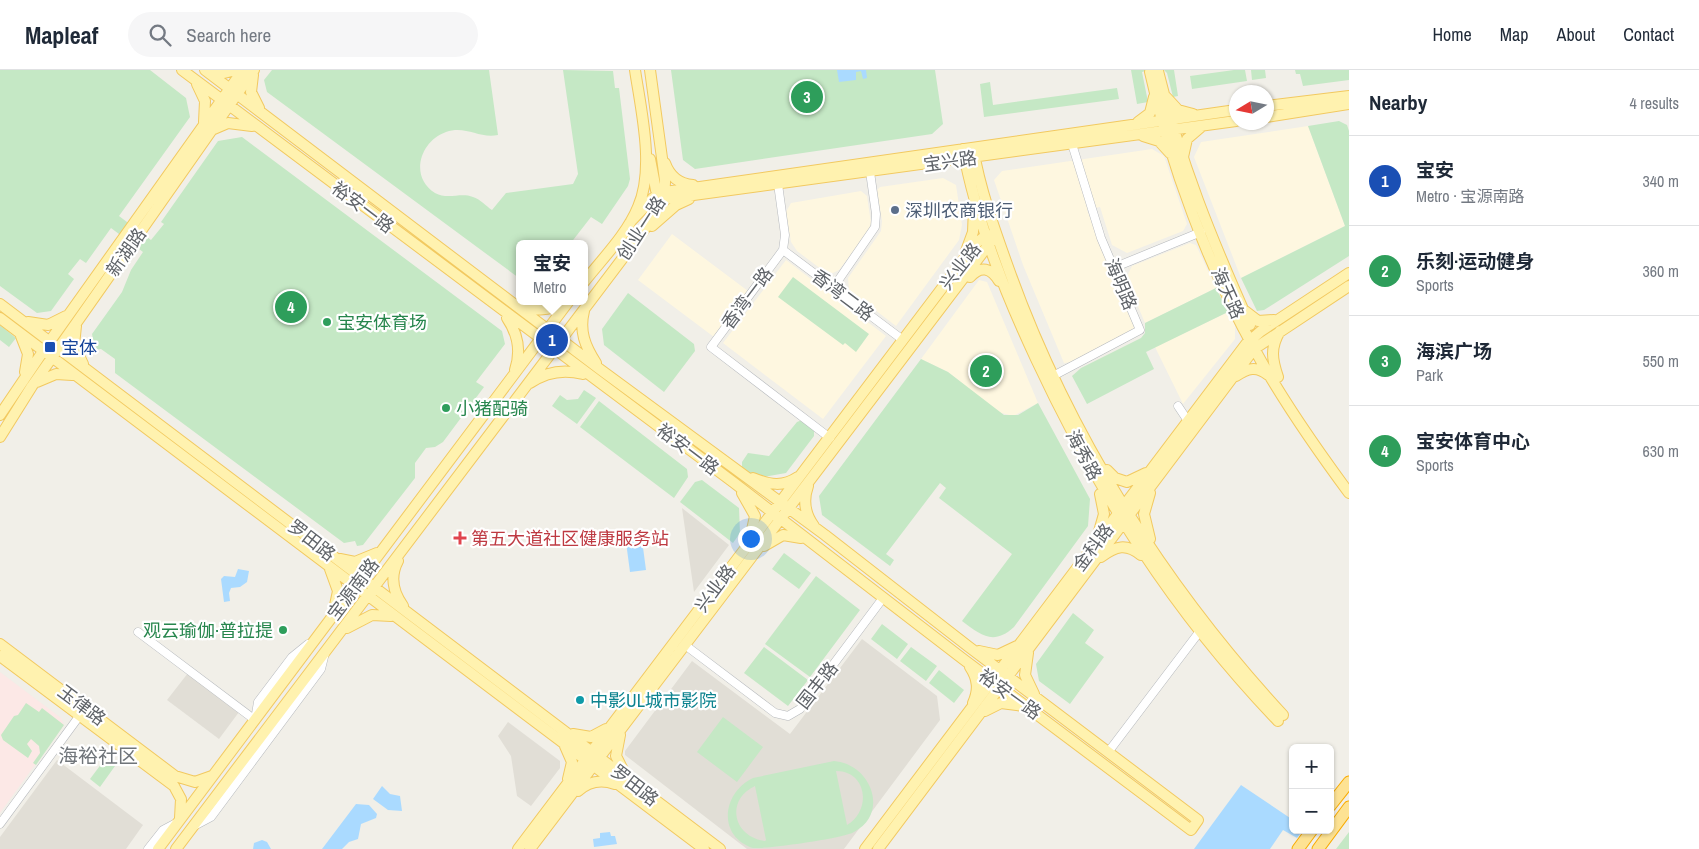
<!DOCTYPE html>
<meta charset="utf-8">
<style>
:root{--surface:#fff;--page:#f6f6f7;--text:#1f2937;--muted:#747a83;--line:#e0e1e3;--accent:#b45309}
body{margin:0;font-family:"Archivo Narrow","Noto Sans SC",sans-serif;background:var(--page);color:var(--text)}
.controls{position:absolute;right:15px;bottom:15px;display:grid;overflow:hidden;border-radius:8px;box-shadow:0 1px 4px #0004}
.controls button{width:45px;height:45px;display:grid;place-items:center;padding:0;border:0;border-bottom:1px solid var(--line);background:var(--surface);color:var(--text);font:25px sans-serif}
.compass{position:absolute;left:1229px;top:15px;width:45px;height:45px;border-radius:50%;background:var(--surface);box-shadow:0 1px 4px #0004;rotate:260deg}
.you{position:absolute;left:750px;top:468px;width:18px;height:18px;margin:-12px;border:4px solid #fff;border-radius:50%;background:#1a73e8;box-shadow:0 0 0 8px #1a73e833}
.badge{display:grid;place-items:center;width:32px;height:32px;border-radius:50%;background:var(--accent);color:#fff;font-size:16px;font-weight:700}
.pin{position:absolute;translate:-50% -50%;border:2px solid #fff;box-shadow:0 1px 5px #0006}
.popup{position:absolute;left:516px;top:170px;width:72px;height:65px;box-sizing:border-box;display:grid;place-content:center;border-radius:8px;background:var(--surface);filter:drop-shadow(0 1px 4px #0005);font-size:16px;white-space:nowrap;color:var(--muted)}
.popup b{font-size:19px;color:var(--text)}
.popup::after{content:'';position:absolute;left:50%;top:100%;margin-left:-10px;border:10px solid transparent;border-top-color:var(--surface)}
.list{margin:0;padding:0;list-style:none}
h2{display:flex;justify-content:space-between;align-items:center;height:65px;margin:0;padding:0 20px;font-size:21px}
h2 small{font-size:16px;font-weight:400;color:var(--muted)}
.list li{display:grid;grid-template-columns:32px 1fr auto;gap:15px;align-items:center;box-sizing:border-box;height:90px;padding:0 20px;border-top:1px solid var(--line)}
.list b{display:block;font-size:19px;white-space:nowrap}
.list p{margin:0;font-size:16px;white-space:nowrap;color:var(--muted)}
.list em{font-size:16px;font-style:normal;color:var(--muted)}
.icon{flex:none;width:28px;height:28px;fill:none;stroke:currentColor;stroke-width:2;stroke-linecap:round;stroke-linejoin:round}
.map{position:relative;flex:none;width:1349px;height:779px;overflow:hidden}
header{display:flex;align-items:center;gap:30px;box-sizing:border-box;height:70px;padding:0 25px;background:var(--surface);border-bottom:1px solid var(--line)}
header strong{font-size:24px}
nav{display:flex;gap:28px;margin-inline-start:auto;font-size:18px}
.search{width:350px;height:45px;background:var(--page);display:flex;align-items:center;gap:12px;box-sizing:border-box;padding:0 18px;border-radius:28px;color:var(--muted);font-size:19px}
main{display:flex}
aside{flex:1;background:var(--surface)}
.map>svg:first-child{display:block}
.commercial{fill:#fef7e0}
.education{fill:#e1ded6}
.medical{fill:#fce8e6}
.green{fill:#c5e8c5;fill-rule:evenodd}
.water{fill:#aadaff}
.lines{fill:none;stroke-linecap:round;stroke-linejoin:round}
.minor-casing{stroke:#b5b8bc;stroke-width:9}
.major-casing{stroke:#f2c960;stroke-width:12}
.highway-casing{stroke:#f9ab00;stroke-width:13}
.minor{stroke:#fff;stroke-width:8}
.major{stroke:#fff2af;stroke-width:10}
.highway{stroke:#fde293;stroke-width:11}
.service-dot{fill:#5c6f8a;stroke:#fff;stroke-width:2}
.leisure-dot{fill:#2e9e5b;stroke:#fff;stroke-width:2}
.transit-dot{fill:#1a4fb4;stroke:#fff;stroke-width:2}
.health-dot{fill:#e0444e;stroke:#fff;stroke-width:2}
.culture-dot{fill:#0f9aa8;stroke:#fff;stroke-width:2}
.labels{text-anchor:middle;dominant-baseline:central;stroke-width:4.5;stroke-linejoin:round;paint-order:stroke}
.street-label{font-size:18px;fill:#5f6368;stroke:#fff}
.service-label{font-size:18px;fill:#4e5e75;stroke:#fff;text-anchor:start}
.leisure-label{font-size:18px;fill:#27864d;stroke:#fff;text-anchor:start}
.transit-label{font-size:18px;fill:#164399;stroke:#fff;text-anchor:start}
.health-label{font-size:18px;fill:#be3a42;stroke:#fff;text-anchor:start}
.culture-label{font-size:18px;fill:#0d838f;stroke:#fff;text-anchor:start}
.quarter-label{font-size:20px;fill:#70757a;stroke:#fff}
</style>
<header>
<strong>Mapleaf</strong>
<div class="search"><svg class="icon" aria-label="search" viewBox="0 0 24 24"><circle cx="10" cy="10" r="6"/><path d="M15 15l6 6"/></svg>Search here</div>
<nav><a>Home</a><a>Map</a><a>About</a><a>Contact</a></nav>
</header>
<main>
<div class="map">
<svg width="1349" height="779" viewBox="0 0 1349 779">
<rect width="100%" height="100%" fill="#f1efe8"/>
<path class="commercial" d="M1308 56 1345 156 1241 208 1194 87 1201 72Z
M1152 79 1164 86 1187 154 1183 161 1127 183 1112 175 1100 137 1087 140 1134 257 1133 262 1073 292 1064 293 1023 195 994 110 1002 101Z
M943 108 956 115 962 155 959 170 896 256 849 220 848 208 881 161 882 151 877 120 880 117Z
M861 121 867 126 871 153 868 162 839 200 833 203 825 202 797 181 791 172 786 142 791 133Z
M672 164 748 221 714 267 638 210Z
M1190 173 1196 175 1216 218 1145 253 1126 208 1132 196Z
M786 190 886 266 823 349 723 273Z
M979 210 987 212 1038 333 1013 346 998 342 948 302 921 289Z
M1228 242 1235 256V269L1183 334 1155 277Z"/>
<path class="education" d="M682 438 729 475 694 522Z
M862 569 937 626 940 650 844 779H747L625 685V681L692 591 790 664Z
M188 603 239 642 219 669 167 630Z
M508 652 560 691V698L531 736 517 726 511 686 498 666Z
M57 690 143 755 126 779H0V767Z"/>
<path class="medical" d="M0 602 61 648 64 655 0 743Z"/>
<path class="green" d="M0 0H150L186 28 190 47 119 146 151 170 164 154 161 152 218 71 242 67 502 261 505 274 476 312 484 317 443 372 435 377 426 378 415 393V408L363 475 357 476 355 471 344 473 115 303V289L101 279 95 280 92 264 122 222 131 200 143 182 111 158 86 193 80 189 68 204 74 209 51 241 37 243 0 216Z
M272 0H489L498 65C479 69 466 55 446 62 420 71 409 107 435 123 448 130 461 122 473 127 480 129 486 136 492 140L506 123 573 114 578 104 563 0 613 1 615 18H619L630 109 628 116 602 154 591 147 570 174H520L519 208 267 22 264 10Z
M671 0H935L943 54 932 64 695 99 683 90Z
M1131 0H1150L1142 2 1148 32 1137 34Z
M1164 0H1174L1178 26 1173 27 1167 3Z
M1234 0H1245L1247 11 1192 19 1190 6Z
M1251 0H1265L1266 8 1252 10Z
M1295 0H1349V10L1303 16 1300 4H1296Z
M990 12 993 35 1117 18 1119 29 984 47 980 14Z
M1339 51 1347 55 1349 61V186L1264 240 1257 241 1241 208 1345 156 1308 56Z
M793 207 869 264 856 282 845 273 843 275 778 227Z
M1216 218 1228 242 1146 282 1154 299 1087 334 1072 306 1081 298 1141 268 1145 263V253Z
M628 223 694 274 695 281 664 322 604 275 602 259Z
M0 255 16 268 9 277 0 270Z
M921 289 948 302 1004 345H1018L1038 333 1090 429 1088 456 1014 557C993 576 981 565 962 551L1012 484 939 428 946 418 940 413 886 484 894 490 890 496 822 445 819 426Z
M584 320 596 328 577 354 552 336 560 325 567 330 578 329Z
M599 331 687 399 688 407 674 428 580 357Z
M802 350 814 360V366L786 403 757 408 742 397V392L748 383 769 386 797 352Z
M702 410 739 438 740 463 733 473 680 432 695 412Z
M784 483 811 503 799 519 772 499Z
M816 506 860 540 810 607 765 574Z
M1073 543 1094 560 1085 573 1104 587 1070 634 1039 611 1036 594Z
M882 554 908 574 897 589 871 569Z
M764 577 808 610 788 636 744 603Z
M911 577 937 596 926 611 900 591Z
M939 600 964 620 954 633 929 613Z
M26 633 39 642 42 638 64 655 36 695 33 693 40 683 39 676 31 669 27 674 32 681 28 688 3 670 1 665 14 646 18 645Z
M723 647 763 677 737 712 697 682Z
M105 689 115 696 100 717 90 709Z
M834 691C871 694 890 743 854 762 842 769 765 779 753 778 717 766 722 723 753 708ZM836 701C867 701 872 740 847 755ZM755 716 766 770 765 771C733 767 725 730 755 716Z
M1349 762V779H1336Z"/>
<path class="water" d="M837 0H866L867 8 863 9 861 1 856 2V10L839 12Z
M642 470 646 500 630 502 626 472Z
M238 499 249 501 247 512 240 517 231 518 229 523 230 531 224 532 221 509 224 506 235 507Z
M1241 715 1293 750V760H1303L1297 768 1283 760 1270 779H1194Z
M382 716 390 724 400 726 402 741 388 740 373 729Z
M356 734 369 735 377 744 376 748 361 754 358 769 349 772 342 779H322Z
M610 762 611 766H615L617 774 594 777 593 769 600 768V763Z
M262 770 267 772 271 779H253L254 773Z"/>
<g class="lines">
<g class="minor-casing">
<path id="minor" d="M778 114 785 165 783 180 711 277 830 368
M783 180 903 270
M1113 198 1201 162
M833 218 875 157 876 144 870 102
M1053 306 1140 260 1101 168 1072 74
M1178 336 1188 351
M138 562 255 650
M685 575 775 643 788 646 800 639 883 528
M255 650 258 632 292 587 308 574
M1109 681 1200 561
M0 754 83 641
M196 755 211 747 321 599 325 583
M148 779 163 760 178 752"/>
</g>
<g class="major-casing">
<path id="major" d="M182 0 733 412 963 589 1191 760 1198 750 969 577 825 465 601 300 205 0
M208 0 224 3 236 0
M1158 1C1180 92 1212 170 1250 255
M1150 2C1170 94 1209 198 1255 280 1282 330 1315 377 1349 423
M253 5 251 22 259 38
M197 14 205 31 204 52
M1166 27 1178 40 1193 44
M1266 36 1349 26
M1266 47 1349 34
M1138 52 1150 43 1154 27
M214 59 228 53 252 56
M1143 66 1159 71 1170 83
M973 78C980 119 994 158 1008 197 1067 363 1164 516 1283 645
M963 79C976 151 1005 223 1036 289 1100 426 1173 541 1278 651
M1183 87 1187 69 1201 57
M650 89 656 120 662 129
M665 93C670 107 679 114 693 115
M664 129 1236 51
M631 151 653 128 665 122 1236 40
M652 156 676 135 689 129
M966 181 973 162 974 137
M970 207C981 195 991 198 999 211
M584 212C603 188 627 164 638 137 655 99 641 40 635 0
M0 234 720 779
M521 235C537 242 553 240 567 231
M584 241C579 261 585 276 596 293
M1245 241 1258 251 1274 250
M0 248 704 779
M507 248C518 264 521 282 515 300
M28 252 48 255 66 246
M76 256 74 275 83 294
M21 266 28 284 25 302
M1236 306C1247 299 1256 295 1268 305
M1278 307C1272 289 1270 278 1280 261
M37 312 56 304 72 305
M530 313C546 302 564 299 583 304
M0 345 50 271 243 0
M0 367 32 316 254 0
M1107 400 1115 408 1127 412 1146 403
M753 408C770 415 783 417 798 407
M808 416C803 430 805 444 814 456
M742 423 755 446 750 469
M1150 423 1144 444 1150 469
M1098 465 1104 444 1100 424
M764 476 783 465 801 468
M1101 487C1116 476 1126 473 1141 485
M340 489 355 492 377 483
M398 491C390 506 393 522 403 536
M330 499 338 521 334 540
M347 558 372 545 391 546
M0 574 175 706 195 712 212 706
M979 581 998 585 1017 576
M1028 583 1025 605 1034 624
M0 586 174 716 181 729 180 748
M970 597C978 609 979 620 973 633
M985 641 1001 633 1023 636
M573 664 591 667 606 659
M620 665 616 686 624 702
M565 676 572 692 568 709
M578 721C589 711 601 709 615 714
M158 779 569 231
M176 779 638 168C651 150 666 133 665 110L650 0
M518 779 958 197C968 185 978 163 996 165
M530 779 996 165
M865 779 1246 274 1261 261 1349 203
M878 779 1254 279 1349 216"/>
</g>
<g class="highway-casing">
<path id="highway" d="M1330 736 1349 712
M1298 779 1312 760
M1318 779 1349 737"/>
</g>
<use href="#minor" class="minor"/>
<use href="#major" class="major"/>
<use href="#highway" class="highway"/>
</g>
<circle class="service-dot" cx="895" cy="140" r="5"/>
<g class="leisure-dot">
<circle cx="327" cy="252" r="5"/>
<circle cx="446" cy="338" r="5"/>
<circle cx="283" cy="560" r="5"/>
</g>
<rect class="transit-dot" x="44" y="271" width="12" height="12" rx="2.5"/>
<path class="health-dot" d="M457.5 460.5h5v5h5v5h-5v5h-5v-5h-5v-5h5z"/>
<circle class="culture-dot" cx="580" cy="630" r="5"/>
<g class="labels">
<g class="street-label">
<text transform="translate(950 91) rotate(-8)">宝兴路</text>
<text transform="translate(363 137) rotate(37)">裕安一路</text>
<text transform="translate(641 158) rotate(-57)">创业一路</text>
<text transform="translate(126 182) rotate(-55)">新湖路</text>
<text transform="translate(960 196) rotate(-52)">兴业路</text>
<text transform="translate(1121 214) rotate(67)">海明路</text>
<text transform="translate(1228 223) rotate(66)">海天路</text>
<text transform="translate(843 225) rotate(37)">香湾二路</text>
<text transform="translate(747 228) rotate(-53)">香湾一路</text>
<text transform="translate(688 379) rotate(37)">裕安一路</text>
<text transform="translate(1084 385) rotate(62)">海秀路</text>
<text transform="translate(312 470) rotate(38)">罗田路</text>
<text transform="translate(1093 477) rotate(-53)">金科路</text>
<text transform="translate(715 518) rotate(-53)">兴业路</text>
<text transform="translate(353 519) rotate(-53)">宝源南路</text>
<text transform="translate(817 615) rotate(-52)">国丰路</text>
<text transform="translate(1010 624) rotate(36)">裕安一路</text>
<text transform="translate(82 635) rotate(37)">玉律路</text>
<text transform="translate(635 715) rotate(38)">罗田路</text>
</g>
<g class="service-label">
<text x="905" y="140">深圳农商银行</text>
</g>
<g class="leisure-label">
<text x="337" y="252">宝安体育场</text>
<text x="456" y="338">小猪配骑</text>
<text x="273" y="560" text-anchor="end">观云瑜伽·普拉提</text>
</g>
<g class="transit-label">
<text x="61" y="277">宝体</text>
</g>
<g class="health-label">
<text x="471" y="468">第五大道社区健康服务站</text>
</g>
<g class="culture-label">
<text x="590" y="630">中影UL城市影院</text>
</g>
<g class="quarter-label">
<text x="98" y="685">海裕社区</text>
</g>
</g>
</svg>
<div class="controls">
<button>+</button>
<button>−</button>
</div>
<svg class="compass" viewBox="-18 -18 36 36"><path d="M0-13l5 13h-10z" fill="#e53935"/><path d="M0 13l5-13h-10z" fill="#747a83"/></svg>
<div class="you"></div>
<div class="pin badge" style="left:552px;top:270px;background:#1a4fb4">1</div>
<div class="popup"><b>宝安</b>Metro</div>
<div class="pin badge" style="left:986px;top:301px;background:#2e9e5b">2</div>
<div class="pin badge" style="left:807px;top:27px;background:#2e9e5b">3</div>
<div class="pin badge" style="left:291px;top:237px;background:#2e9e5b">4</div>
</div>
<aside>
<h2>Nearby<small>4 results</small></h2>
<ul class="list">
<li><span class="badge" style="background:#1a4fb4">1</span><div><b>宝安</b><p>Metro · 宝源南路</p></div><em>340 m</em></li>
<li><span class="badge" style="background:#2e9e5b">2</span><div><b>乐刻·运动健身</b><p>Sports</p></div><em>360 m</em></li>
<li><span class="badge" style="background:#2e9e5b">3</span><div><b>海滨广场</b><p>Park</p></div><em>550 m</em></li>
<li><span class="badge" style="background:#2e9e5b">4</span><div><b>宝安体育中心</b><p>Sports</p></div><em>630 m</em></li>
</ul>
</aside>
</main>
